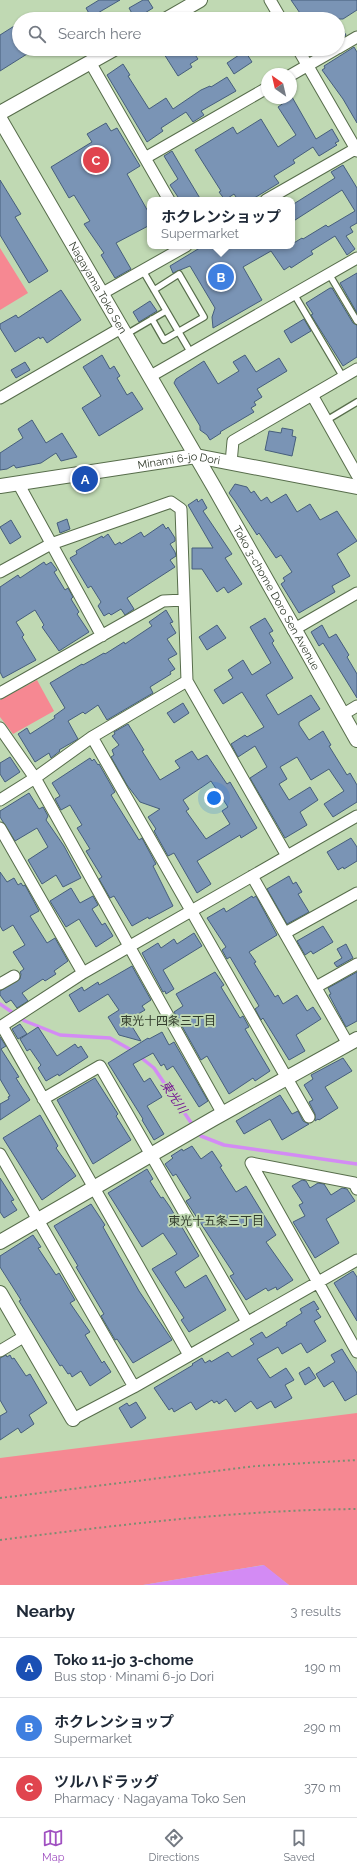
<!DOCTYPE html>
<meta charset="utf-8">
<style>
:root{--surface:#fff;--page:#f6f6f7;--text:#1f2937;--muted:#747a83;--line:#e0e1e3;--accent:#a051c1}
body{margin:0;font-family:Raleway,"Noto Sans JP",sans-serif;background:var(--page);color:var(--text)}
.compass{position:absolute;left:261px;top:68px;width:36px;height:36px;border-radius:50%;background:var(--surface);box-shadow:0 1px 3px #0004;rotate:326deg}
.you{position:absolute;left:214px;top:798px;width:14px;height:14px;margin:-10px;border:3px solid #fff;border-radius:50%;background:#1a73e8;box-shadow:0 0 0 6px #1a73e833}
.badge{display:grid;place-items:center;width:26px;height:26px;border-radius:50%;background:var(--accent);color:#fff;font-size:13px;font-weight:700}
.pin{position:absolute;translate:-50% -50%;border:2px solid #fff;box-shadow:0 1px 4px #0006}
.popup{position:absolute;left:147px;top:197px;width:148px;height:52px;box-sizing:border-box;display:grid;place-content:center;border-radius:8px;background:var(--surface);filter:drop-shadow(0 1px 3px #0005);font-size:13px;white-space:nowrap;color:var(--muted)}
.popup b{font-size:15px;color:var(--text)}
.popup::after{content:'';position:absolute;left:50%;top:100%;margin-left:-8px;border:8px solid transparent;border-top-color:var(--surface)}
.list{margin:0;padding:0;list-style:none}
h2{display:flex;justify-content:space-between;align-items:center;height:52px;margin:0;padding:0 16px;font-size:17px}
h2 small{font-size:13px;font-weight:400;color:var(--muted)}
.list li{display:grid;grid-template-columns:26px 1fr auto;gap:12px;align-items:center;box-sizing:border-box;height:60px;padding:0 16px;border-top:1px solid var(--line)}
.list b{display:block;font-size:15px;white-space:nowrap}
.list p{margin:0;font-size:13px;white-space:nowrap;color:var(--muted)}
.list em{font-size:13px;font-style:normal;color:var(--muted)}
.icon{flex:none;width:22px;height:22px;fill:none;stroke:currentColor;stroke-width:2;stroke-linecap:round;stroke-linejoin:round}
.map{position:relative;flex:none;width:357px;height:1585px;overflow:hidden}
.search{position:absolute;background:var(--surface);box-shadow:0 1px 3px #0004;left:12px;right:12px;top:12px;height:44px;display:flex;align-items:center;gap:10px;box-sizing:border-box;padding:0 14px;border-radius:22px;color:var(--muted);font-size:15px}
.sheet{height:232px;background:var(--surface)}
nav{display:flex;justify-content:space-around;align-items:center;box-sizing:border-box;height:56px;border-top:1px solid var(--line);background:var(--surface);font-size:11px;color:var(--muted)}
nav a{display:grid;justify-items:center;gap:2px}
nav .on{color:var(--accent)}
.map>svg:first-child{display:block}
.green{fill:#f68892}
.water{fill:#d38bf4}
.lines{fill:none;stroke-linecap:round;stroke-linejoin:round}
.stream{stroke:#d38bf4;stroke-width:3.5}
.building{fill:#7a94b5;stroke:#465e7c;fill-rule:evenodd}
.service-casing{stroke:#576d4b;stroke-width:8}
.minor-casing{stroke:#576d4b;stroke-width:13}
.tertiary-casing{stroke:#576d4b;stroke-width:16}
.path{stroke:#7c8d72;stroke-width:2;stroke-dasharray:2 3;stroke-linecap:butt}
.service{stroke:#fff;stroke-width:5.5}
.minor{stroke:#fff;stroke-width:11}
.tertiary{stroke:#fff;stroke-width:14}
.labels{text-anchor:middle;dominant-baseline:central;stroke-width:3.5;stroke-linejoin:round;paint-order:stroke}
.street-label{font-size:11px;fill:#313b2c;stroke:#c0d9b3}
.neighbourhood-label{font-size:12px;fill:#313b2c;stroke:#c0d9b3}
.water-label{font-size:12px;font-style:italic;fill:#731293;stroke:#c0d9b3}
</style>
<div class="map">
<svg width="357" height="1585" viewBox="0 0 357 1585">
<rect width="100%" height="100%" fill="#c0d9b3"/>
<path class="green" d="M0 248 28 293 0 310Z
M37 680 54 711 13 734 0 717V700Z
M357 1413V1585H289L263 1565 143 1585H0V1458Z"/>
<path class="water" d="M264 1565 289 1585H143Z"/>
<g class="lines">
<path class="stream" d="M0 1004 25 1021 60 1035 110 1038 133 1051
M139 1056 154 1068 194 1127
M197 1132 201 1136 224 1145 357 1164"/>
</g>
<path class="building" d="M99 0H120L91 17 86 8Z
M143 0H148L153 8 135 19 129 8Z
M291 0H357V10L343 19H304Z
M338 22 346 35 338 40Z
M19 23V49H35L0 71V35Z
M354 47 357 52V123L343 99 322 70 325 68 324 66Z
M171 49H191L198 59 190 64 192 67 178 76 164 54Z
M245 51 252 62 234 74 227 63Z
M123 64 130 75 128 76 149 109 166 98 173 109 201 90 210 86 211 87 227 77 236 91 201 111 204 115 193 122 186 112 161 128 163 131 147 142 107 75Z
M292 97 316 139 332 129 339 141 335 143 337 145 319 156 313 147 293 160 295 163 274 176 279 183 251 200H238L234 194 225 200 219 192 221 191 195 150 233 127 237 134 261 119 278 147 296 135 278 107Z
M106 123 111 131 117 128 140 166 127 174 150 215V225L116 243 131 269 115 278 101 255 104 253 84 224 90 221 74 195 69 198 51 167 92 142 87 134Z
M172 151 186 175 201 200H180L170 185 178 179 164 156Z
M343 165 357 188V223L350 227 353 232 346 236 355 249 347 255 335 236 311 251 313 254 308 257 291 268 290 266 284 270 271 251 243 267 262 300 213 328 212 317 215 308 190 266 173 273 170 266 203 246H292V244L302 238 303 239 326 225 328 227 355 211 342 190 292 222V205L335 178 331 172Z
M0 180 21 214 15 217 48 271 29 283 0 235Z
M357 273V313L340 283Z
M330 288H332L353 323 357 325V357L343 366 311 315 313 314 306 303Z
M61 290 81 320 47 343 43 337 40 339 39 337 15 352 0 328V324L16 315 18 318Z
M150 301 157 311 139 322 133 312Z
M304 319 311 331 291 343 284 331Z
M102 355 110 369 114 366 120 376 117 378 127 395 132 392 143 409 99 436 82 408 101 396 83 367Z
M245 355 256 372 279 358 287 371 257 389 262 397 254 402 256 405 251 408 254 412 220 432 221 433 210 440 207 435 200 430V426L174 383 176 379 204 361 218 384 239 371 233 362Z
M25 362 30 370 16 378 11 370Z
M32 420 46 443 62 433 77 457 61 461 56 453 41 463 16 468 14 465 7 469 0 470V453L23 438 18 429Z
M282 428 293 430 292 436 296 437 292 456 265 450 269 431 281 433Z
M235 484 247 487 251 493 254 491 261 501 267 497 271 503 286 494 297 512 310 504 320 520 337 511 357 541 337 554 350 576 332 586 335 592 299 613 281 584 285 581 283 578 292 572 281 555 276 558 259 533 257 535 235 501 229 493Z
M197 499 198 502 202 499 207 508 203 511 232 554 225 558 242 584 228 593 224 587 217 592 202 569H192V548H213L188 505Z
M67 519 70 529 60 533 57 523Z
M11 520 21 537 10 544 0 527Z
M163 524 166 529 168 527 175 538V541L170 544 175 552 176 556 170 560 175 567 127 598 134 609 125 615 121 609 111 615 109 613 104 616 98 606 101 602 91 586 88 588 70 558 77 554 76 551 102 536 103 538 108 534 115 545 120 542 121 544 141 532 144 537Z
M44 562 46 565 51 562 57 570 54 572 65 590 68 588 73 597 71 599 79 612 77 614 89 632 59 651 42 627 44 625 35 610 16 622 24 635 22 637 36 660 3 678 0 672V587L18 575 20 578Z
M166 610 173 622 170 623 176 633 167 639 177 654 168 659 175 669 170 672 171 674 150 687 153 693 107 720 98 705 85 714 83 712 68 721 78 739 59 750 60 751 51 758 49 753 35 762 18 734 27 728 30 734 55 718 54 716 65 708 50 683 82 664 83 665 104 653 105 654 124 642 125 644 152 626 149 622Z
M265 618 273 631 269 633 274 641 272 643 293 678 266 695 278 715 311 695 320 709 299 722V725L309 740 323 731 331 745 329 746 347 775 350 773 357 785V802L333 817 324 804 344 791 329 769 311 780 297 757 280 767 287 779 279 784 289 800 310 787 318 800 300 812 307 825 285 838 250 778 267 767 255 746 238 757 231 744 245 735 247 737 264 727 242 692 223 704 214 690 233 678 228 670 243 660 252 675 271 663 250 627Z
M217 625 226 638 207 650 199 637Z
M322 625 329 638 336 634 349 655 347 657 357 674V698L323 643 319 646 311 632Z
M183 703 189 713 174 723 167 713Z
M128 724 144 750 142 751 160 780 180 768 175 761 192 751 198 760 207 755 227 784 230 782 257 828 241 838 240 835 197 861 211 884 197 893 174 853 168 856 154 831 156 829 148 817 160 809 140 802 127 785 111 757 114 755 112 750 119 745 112 736 115 734 114 732ZM211 781 228 807 222 811 230 824 206 839 186 811 189 809 183 800Z
M10 757 20 772 5 782 0 774V763Z
M90 758 92 761 94 759 98 765 99 764 115 792 111 795 139 840 142 838 156 864 153 866 173 906 149 919 148 917 132 926 114 896 110 898 99 879 102 877 86 851 90 849 77 828 82 825 70 805 61 810 55 799 60 796 52 783Z
M29 793 39 809 43 807 48 816 46 820 64 846 81 878 63 887 56 875 42 884 28 860 48 847 37 828 15 841 0 817V811Z
M351 838 357 847V861L344 869 343 867 338 870 327 852Z
M0 872 7 882 14 878 18 885 21 883 23 886 25 885 39 911 30 916 47 943 55 938 68 961 54 971 56 974 45 981 43 979 22 993 28 1001 17 1008 11 1000 6 1003 0 995V991L20 979 21 974 20 972 24 969 13 952 25 945 13 925 3 931 0 926Z
M289 876 293 884 296 882 302 892 298 894 309 912 287 924 267 889Z
M71 888 80 903 93 896 98 905 92 909 102 925 105 923 113 936 96 947 79 919 66 927 50 901Z
M252 896 253 898 256 896 277 935 249 952 256 962 254 963 275 997 278 995 283 1004 297 995 307 1011 313 1007 321 1019 296 1035 305 1051 289 1060 263 1018 261 1020 255 1009 259 1006 230 957 227 959 222 950 226 947 207 918 224 908 226 912Z
M323 926 333 942 313 954 311 951 305 955 297 941Z
M194 933 202 946 163 970 174 989 166 994 165 991 163 992 142 953 158 943 161 948 174 939 177 944Z
M346 944 353 958 337 967 334 963 342 958 337 949Z
M132 966 151 1000 142 1006 145 1010 128 1020 141 1041 119 1035 108 1017 119 1010 108 994 79 1012 69 995 82 987 84 991 98 982 99 985Z
M215 972 224 985 221 987 240 1018 243 1016 249 1027 245 1029 270 1071 255 1081 253 1078 229 1094 207 1056 201 1060 174 1012 183 1006 176 994Z
M357 972V1021L346 1027 329 995 331 994 328 988Z
M20 1024 27 1034 18 1039 12 1029Z
M38 1027 57 1056 75 1044 78 1048 81 1046 88 1057 59 1076 58 1074 46 1081 38 1068 41 1065 30 1049 27 1051 20 1039Z
M162 1032 169 1045 174 1042 208 1101 199 1107 173 1066 167 1070 164 1064 161 1066 153 1053 133 1064 144 1082 150 1078 162 1097 147 1106 164 1134 154 1140 142 1120 143 1119 108 1063 148 1038 149 1039Z
M0 1037 6 1046 1 1049 19 1077 16 1078 30 1100 0 1120V1104L9 1099 8 1097 10 1096 0 1079Z
M343 1058 352 1071 325 1087 338 1108 319 1120 318 1119 315 1121V1114L309 1102 313 1100 304 1085 313 1079 311 1075Z
M95 1078 118 1114 116 1116 131 1140 93 1164 57 1100Z
M280 1095 292 1114 298 1111 303 1121 309 1124 282 1140 270 1119 244 1134 236 1121Z
M40 1115 58 1146 56 1148 76 1176 42 1200 3 1138Z
M192 1146 201 1159 212 1151 222 1166 220 1167 236 1192 246 1186 276 1235 266 1242 293 1280 277 1290 276 1287 268 1291 266 1288 246 1300 230 1276 234 1274 186 1201 191 1198 176 1174 173 1176 165 1164 173 1158 171 1156 182 1149 183 1151Z
M147 1169 153 1179 150 1181 161 1198 163 1197 170 1207 199 1256 175 1272 185 1288 206 1275 226 1310 189 1332 181 1320 184 1318 152 1269 177 1254 163 1233 142 1247 108 1193Z
M0 1178 14 1200 11 1201 17 1210 4 1218 0 1212Z
M302 1180 306 1181 310 1188 318 1183 324 1184 331 1195 342 1188 347 1189 355 1201 326 1219 339 1243 315 1258 293 1222 305 1216 299 1205 303 1203 292 1186Z
M91 1204 105 1225 103 1227 139 1291 172 1340 133 1363 117 1339 115 1340 114 1338 101 1316 104 1314 76 1267 78 1266 54 1226Z
M33 1235 41 1247 38 1248 56 1275 59 1273 75 1300 70 1303 90 1332 85 1335 102 1363 104 1361 111 1372 90 1386 81 1371 72 1377 70 1373 68 1374 62 1365 60 1366 19 1301 21 1300 0 1267V1256Z
M353 1271 357 1277V1321L334 1283Z
M314 1301 319 1309 316 1310 321 1317 314 1321 326 1341 307 1353 301 1343 282 1354 278 1347 257 1359 270 1378 286 1368 294 1380 285 1385 292 1398 275 1408 271 1401 257 1409 251 1401 235 1412 226 1399 219 1404 217 1401 214 1403 212 1400 196 1410 191 1402 174 1412 172 1408 169 1410 154 1388 193 1365 192 1364 202 1358 205 1363 210 1360 211 1362 228 1352 232 1357 254 1344 250 1339 262 1332 266 1338 287 1325 286 1323 302 1313 300 1309Z
M342 1349 357 1373V1394L345 1401 333 1381 324 1387 316 1374 335 1362 331 1355Z
M6 1355 7 1357 10 1355 12 1359 14 1358 26 1376 30 1374 47 1403 29 1415 34 1424 21 1433 18 1428 0 1440V1416L7 1412 0 1400V1358Z
M309 1367 316 1378 305 1385 299 1373Z
M136 1402 146 1418 131 1428 119 1408 127 1403 129 1406Z"/>
<g class="lines">
<g class="service-casing">
<path id="service" d="M143 271 191 353
M329 274 357 321
M294 294 343 377
M152 319 164 340 204 317 179 274 154 290
M125 335 166 311
M327 420 357 402"/>
</g>
<g class="minor-casing">
<path id="minor" d="M270 0 281 19
M338 48 357 37
M298 49 357 151
M90 62 169 200
M291 75 336 49
M145 158 267 88
M266 200 357 148
M101 294 186 246
M149 377 357 258
M312 395 357 475
M0 398 121 328
M231 463 233 441 357 369
M18 483 102 636
M0 572 51 544 171 502 181 509 187 681 287 856
M293 630 357 593
M0 693 163 601 184 600
M342 715 357 706
M0 728 35 778 223 1114
M92 737 309 1117
M0 800 35 778 92 737 187 681
M0 828 83 973
M252 876 348 1044
M285 933 357 893
M0 984 14 976
M316 987 357 964
M2 1026 189 1355
M0 1027 83 973 357 816
M43 1099 100 1066 247 1322
M0 1154 134 1387
M251 1163 357 1352
M251 1163 354 1183 357 1189
M0 1351 25 1336
M73 1419 134 1387 357 1260"/>
</g>
<g class="tertiary-casing">
<g id="tertiary">
<path d="M167 19 200 0"/>
<path d="M0 113 114 49"/>
<path id="s1" d="M0 119 214 487 357 740"/>
<path id="s2" d="M0 486 196 456 357 487"/>
<path d="M0 1242 213 1119 357 1039"/>
<path d="M0 1293 73 1419"/>
</g>
</g>
<path class="path" d="M0 1498 256 1466 357 1460
M0 1540C118 1525 238 1510 357 1509"/>
<use href="#service" class="service"/>
<use href="#minor" class="minor"/>
<use href="#tertiary" class="tertiary"/>
</g>
<g class="labels">
<g class="street-label">
<text stroke="none"><textPath href="#s1" startOffset="195">Nagayama Toko Sen</textPath></text>
<text stroke="none"><textPath href="#s2" startOffset="181">Minami 6-jo Dori</textPath></text>
<text stroke="none"><textPath href="#s1" startOffset="553">Toko 3-chome Doro Sen Avenue</textPath></text>
</g>
<g class="neighbourhood-label">
<text x="168" y="1021">東光十四条三丁目</text>
<text x="216" y="1221">東光十五条三丁目</text>
</g>
<g class="water-label">
<text transform="translate(174 1097) rotate(56)">東光川</text>
</g>
</g>
</svg>
<svg class="compass" viewBox="-18 -18 36 36"><path d="M0-13l5 13h-10z" fill="#e53935"/><path d="M0 13l5-13h-10z" fill="#747a83"/></svg>
<div class="you"></div>
<div class="pin badge" style="left:85px;top:479px;background:#1a4fb4">A</div>
<div class="pin badge" style="left:221px;top:277px;background:#3f7fe0">B</div>
<div class="popup"><b>ホクレンショップ</b>Supermarket</div>
<div class="pin badge" style="left:96px;top:160px;background:#e0444e">C</div>
<div class="search"><svg class="icon" aria-label="search" viewBox="0 0 24 24"><circle cx="10" cy="10" r="6"/><path d="M15 15l6 6"/></svg>Search here</div>
</div>
<section class="sheet">
<h2>Nearby<small>3 results</small></h2>
<ul class="list">
<li><span class="badge" style="background:#1a4fb4">A</span><div><b>Toko 11-jo 3-chome</b><p>Bus stop · Minami 6-jo Dori</p></div><em>190 m</em></li>
<li><span class="badge" style="background:#3f7fe0">B</span><div><b>ホクレンショップ</b><p>Supermarket</p></div><em>290 m</em></li>
<li><span class="badge" style="background:#e0444e">C</span><div><b>ツルハドラッグ</b><p>Pharmacy · Nagayama Toko Sen</p></div><em>370 m</em></li>
</ul>
</section>
<nav>
<a class="on"><svg class="icon" aria-label="map" viewBox="0 0 24 24"><path d="M3 6l6-2 6 2 6-2v14l-6 2-6-2-6 2zM9 4v14M15 6v14"/></svg>Map</a>
<a><svg class="icon" aria-label="directions" viewBox="0 0 24 24"><path d="M12 3l9 9-9 9-9-9zM9 14v-3h6M13 9l2 2-2 2"/></svg>Directions</a>
<a><svg class="icon" aria-label="saved" viewBox="0 0 24 24"><path d="M7 4h10v16l-5-4-5 4z"/></svg>Saved</a>
</nav>
